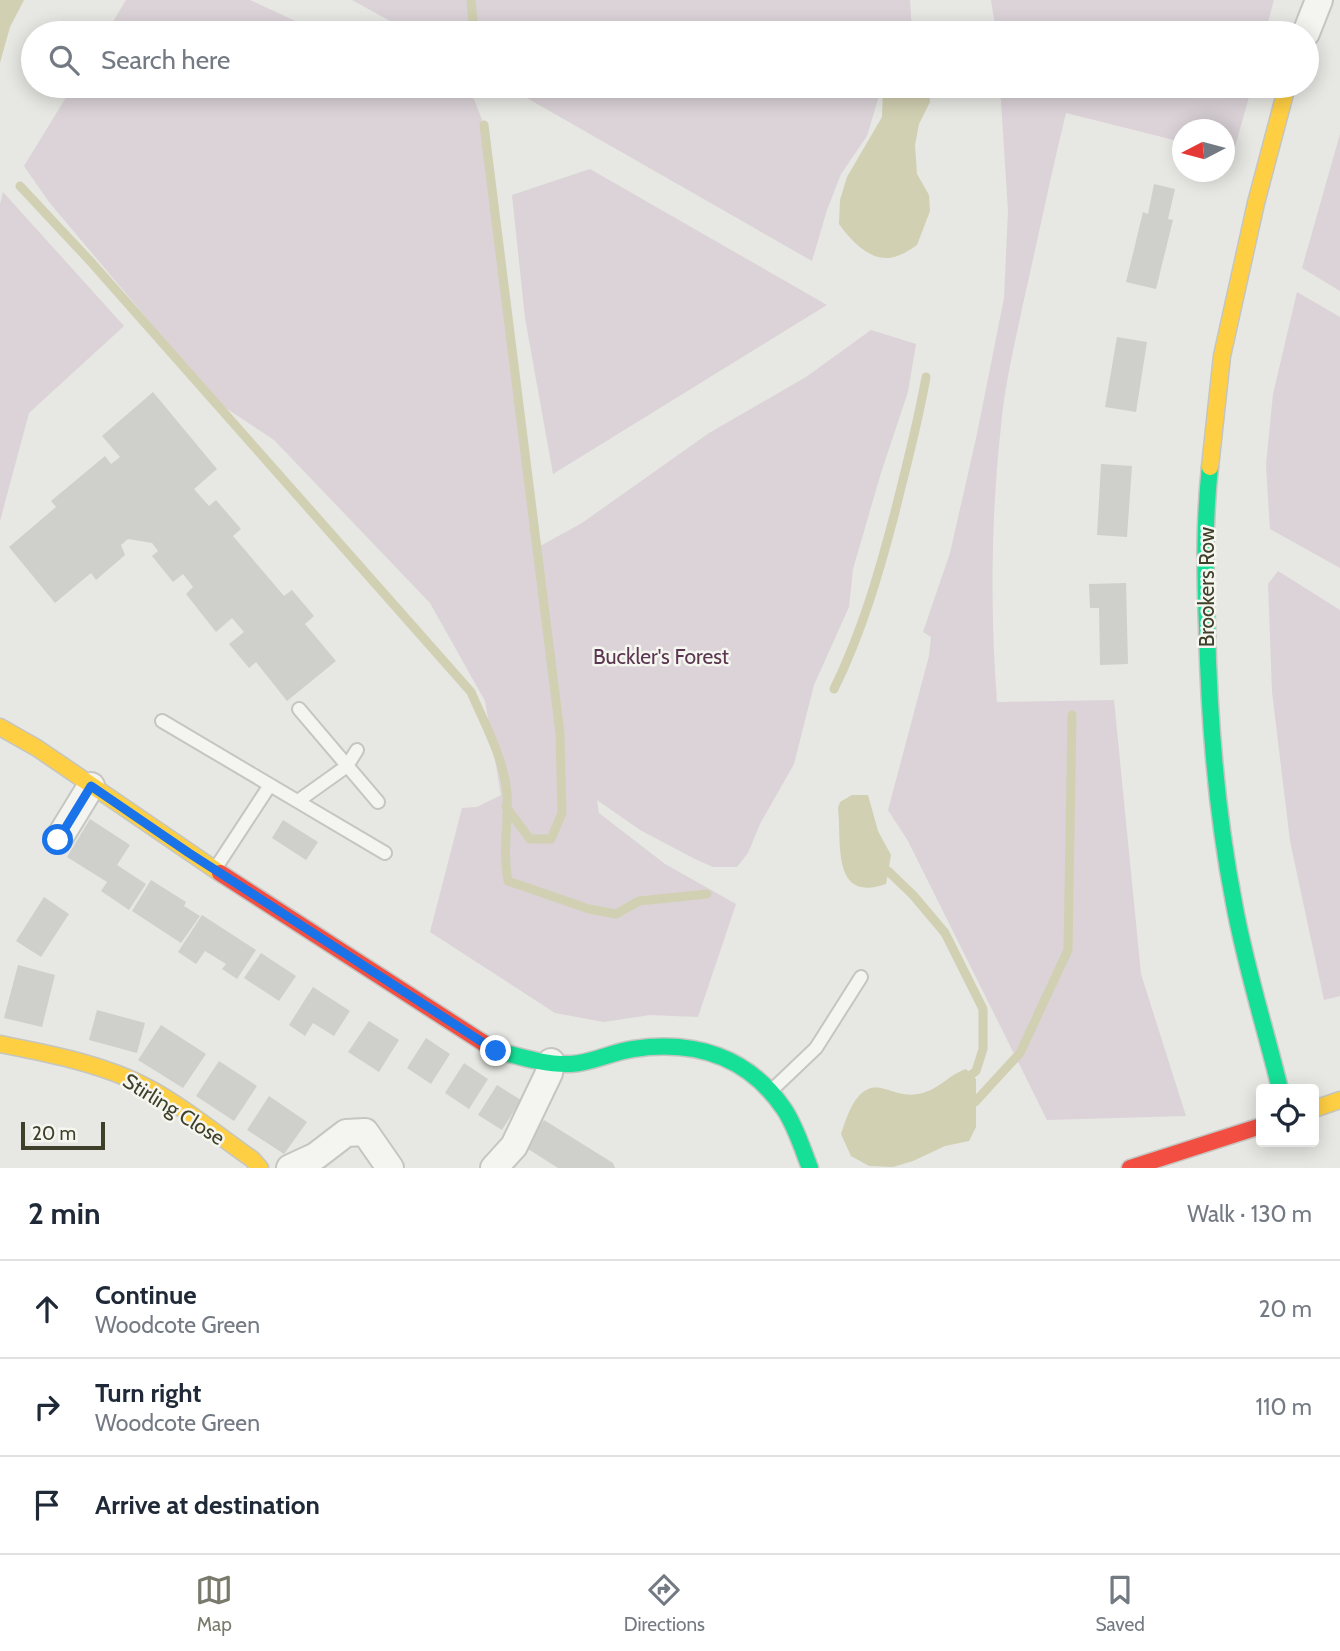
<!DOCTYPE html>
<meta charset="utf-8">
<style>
:root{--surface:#fff;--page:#f6f6f7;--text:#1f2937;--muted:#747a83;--line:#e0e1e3;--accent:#797a6b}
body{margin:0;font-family:Cabin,sans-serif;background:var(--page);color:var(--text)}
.controls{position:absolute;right:21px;bottom:21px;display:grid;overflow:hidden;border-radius:7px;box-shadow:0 4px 18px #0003}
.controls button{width:63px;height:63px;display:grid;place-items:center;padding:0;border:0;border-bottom:2px solid var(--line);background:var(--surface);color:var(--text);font:35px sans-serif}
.compass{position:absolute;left:1172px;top:119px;width:63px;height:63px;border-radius:50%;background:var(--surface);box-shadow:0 4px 18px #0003;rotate:264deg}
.scale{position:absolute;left:21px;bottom:18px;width:84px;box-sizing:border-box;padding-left:7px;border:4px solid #3e402a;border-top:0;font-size:19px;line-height:24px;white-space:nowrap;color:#3e402a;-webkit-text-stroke:5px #f6f6f0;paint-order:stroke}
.stop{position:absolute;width:21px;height:21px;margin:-16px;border:5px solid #1a73e8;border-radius:50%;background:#fff}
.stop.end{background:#1a73e8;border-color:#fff;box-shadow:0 2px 7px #0008}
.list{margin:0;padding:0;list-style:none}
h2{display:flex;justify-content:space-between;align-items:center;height:91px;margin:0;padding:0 28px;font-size:30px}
h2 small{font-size:23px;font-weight:400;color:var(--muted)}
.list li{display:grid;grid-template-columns:46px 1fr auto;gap:21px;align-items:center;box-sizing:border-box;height:98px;padding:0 28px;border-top:2px solid var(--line)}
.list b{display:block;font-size:26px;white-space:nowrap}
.list p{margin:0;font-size:23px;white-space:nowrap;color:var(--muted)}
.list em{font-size:23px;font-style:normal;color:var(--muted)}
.icon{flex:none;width:38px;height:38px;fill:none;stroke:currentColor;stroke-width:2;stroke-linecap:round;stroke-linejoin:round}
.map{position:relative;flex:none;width:1340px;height:1168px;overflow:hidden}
.search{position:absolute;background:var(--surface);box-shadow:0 4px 18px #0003;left:21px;right:21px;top:21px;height:77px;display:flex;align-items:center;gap:18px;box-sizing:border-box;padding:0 24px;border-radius:38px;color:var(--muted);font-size:26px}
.sheet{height:385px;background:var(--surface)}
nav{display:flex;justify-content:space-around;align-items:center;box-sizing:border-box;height:98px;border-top:2px solid var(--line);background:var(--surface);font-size:19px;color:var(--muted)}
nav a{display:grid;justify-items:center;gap:4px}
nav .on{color:var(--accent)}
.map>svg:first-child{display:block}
.green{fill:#dbd3d8}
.water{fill:#d1d0b2}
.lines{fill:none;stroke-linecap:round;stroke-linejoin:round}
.stream{stroke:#d1d0b2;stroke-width:9}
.building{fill:#cfcfcb}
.lane-casing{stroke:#c5c5c1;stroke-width:16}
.street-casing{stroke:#c5c5c1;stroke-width:30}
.fast-casing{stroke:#c5c5c1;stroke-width:19}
.slow-casing{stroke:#c5c5c1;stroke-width:19}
.jam-casing{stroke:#c5c5c1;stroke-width:19}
.lane{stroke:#f4f4f1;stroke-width:12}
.street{stroke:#f4f4f1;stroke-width:26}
.fast{stroke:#16e098;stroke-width:16}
.slow{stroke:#ffcf43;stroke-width:16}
.jam{stroke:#f24e42;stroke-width:16}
.route{stroke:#1a73e8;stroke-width:9}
.labels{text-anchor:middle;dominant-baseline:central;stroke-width:5;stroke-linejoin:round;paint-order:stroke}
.street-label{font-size:21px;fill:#3e402a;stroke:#f6f6f0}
.park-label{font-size:21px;fill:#5b3752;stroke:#f6f6f0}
</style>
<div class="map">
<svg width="1340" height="1168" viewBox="0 0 1340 1168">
<rect width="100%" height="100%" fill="#e7e7e3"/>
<path class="green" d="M126 0H250L321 33H106Z
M352 0H910L912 33H412Z
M991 0H1274L1265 33H996Z
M73 86H443L474 99 484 125 533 550 582 523 709 433 806 377 871 330 916 344 908 392 881 473 853 569 849 607 814 685 794 764 760 824 748 853 737 867H713L695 859 640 830 597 800 599 813 665 864 736 904 698 1017 650 1015 604 1022 555 1013 430 932 462 808 477 807 501 795 485 701 430 603 274 440 218 403 49 202 24 166Z
M506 86H882L867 136 841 174 827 210 812 261Z
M1000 86H1252L1233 154 1225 152 1224 130H1182V142L1066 113C1051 174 1039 234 1025 295 1016 338 1005 382 1001 426 991 518 990 609 997 702L1114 700 1141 974 1186 1116 1047 1120 908 841 888 810 929 656 931 637 923 632 950 553 977 434 1004 298 1008 211Z
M1340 134V291L1302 268Z
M590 169 827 305 553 474 525 318 512 195Z
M3 192 124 326 29 413 0 521V204Z
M1297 292 1340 317V568L1270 529 1266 465 1273 394Z
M1278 571 1340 610V996L1324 1000 1290 841 1272 692 1268 584Z"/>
<path class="water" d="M0 0H24L10 27 0 63Z
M886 86H929L930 102 919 124 915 145 917 174 929 195 930 211 917 245C911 249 904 254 897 256 873 265 852 242 839 224L840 200 847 177 882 117 883 90Z
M852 795H868L878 831 891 855 886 884C831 903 842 843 838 808L840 802Z
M966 1069 976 1079V1127L969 1141 945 1146 913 1161 893 1167 869 1166 851 1156 841 1134C847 1117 856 1083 881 1088 894 1091 904 1097 918 1094 938 1091 948 1075 966 1069Z"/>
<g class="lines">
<path class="stream" d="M471 0 474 33
M484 125 560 733 562 813 551 839H530L506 807
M20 186 91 262 471 692C485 725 504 758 507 794 509 824 502 849 508 881L589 909 616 914 639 901 707 894
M834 689C862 632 879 573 895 512 906 467 918 423 926 377
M888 871 913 895 945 933 983 1009V1049L976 1071 972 1074
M975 1102 1020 1053 1068 950 1072 715"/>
</g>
<path class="building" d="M1154 184 1175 189 1168 219 1173 220 1156 289 1126 282 1143 212 1148 214Z
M1117 337 1147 342 1136 412 1105 407Z
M153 392 217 469 194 489 209 506 216 500 241 529 233 536 284 596 292 590 314 616 305 624 336 661 287 701 256 662 249 668 229 644 244 632 232 618 216 632 186 594 193 587 183 574 173 582 152 556 158 551 152 543 128 539 121 545 125 555 96 580 91 573 55 603 9 547 56 507 51 501 105 456 111 464 120 457 102 436Z
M1101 464 1132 466 1127 537 1097 535Z
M1126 583 1128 664 1100 665 1099 608H1090L1089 584Z
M90 819 130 845 117 865 146 884 129 910 101 891 107 882 67 857Z
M283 820 318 842 306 860 272 838Z
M151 880 186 902 184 906 200 916 181 943 132 911Z
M44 897 69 914 41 957 16 941Z
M202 915 256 950 237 979 222 969 226 964 205 951 196 964 178 952Z
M261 953 296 976 279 1001 244 978Z
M18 965 55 975 42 1027 4 1018Z
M313 987 350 1011 334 1036 313 1023 305 1036 289 1025Z
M97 1010 145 1023 137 1053 89 1040Z
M369 1021 399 1040 379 1072 348 1052Z
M161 1025 206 1054 183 1088 138 1060Z
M426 1038 450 1054 431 1084 407 1068Z
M219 1061 257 1086 234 1121 196 1096Z
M464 1063 488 1079 469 1109 445 1093Z
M497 1085 521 1100 502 1130 478 1115Z
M269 1096 307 1122 284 1154 247 1130Z
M544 1120 613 1163 615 1168H558L525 1147Z"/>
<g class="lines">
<g class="lane-casing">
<path id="lane" d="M299 709 378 802
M162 721 385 853
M298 801 347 766 357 750
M217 866 270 785
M773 1089 816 1048 861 977"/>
</g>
<g class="street-casing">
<path id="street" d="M1306 33 1319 0
M58 840 91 786
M290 1168 316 1156 346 1133 365 1132 390 1168
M494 1168 514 1146 549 1073 551 1062"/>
</g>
<g class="fast-casing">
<path id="fast" d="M1210 467C1204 521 1205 574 1207 627 1209 720 1216 811 1234 903 1245 965 1265 1027 1280 1089
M502 1052C524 1058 548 1065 571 1064 592 1063 612 1052 633 1049 694 1040 748 1056 784 1109 796 1127 802 1148 810 1168"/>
</g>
<g class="slow-casing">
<path id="slow" d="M1210 467 1222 356 1256 203 1287 86
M0 727 37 748 220 873
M0 1044C45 1053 88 1061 130 1079 174 1098 213 1132 252 1159L260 1168
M1314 1109 1340 1100"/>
</g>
<g class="jam-casing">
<path id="jam" d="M220 873 496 1051 502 1052
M1130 1168 1261 1126"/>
</g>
<use href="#lane" class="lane"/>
<use href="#street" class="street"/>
<use href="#fast" class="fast"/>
<use href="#slow" class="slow"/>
<use href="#jam" class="jam"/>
</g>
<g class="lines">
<path class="route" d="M58 840 91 786 189 853 496 1051"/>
</g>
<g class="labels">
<g class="street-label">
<text transform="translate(1206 587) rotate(-90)">Brookers Row</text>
<text transform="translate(174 1109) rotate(32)">Stirling Close</text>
</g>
<g class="park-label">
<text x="661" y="656">Buckler's Forest</text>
</g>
</g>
</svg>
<div class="controls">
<button><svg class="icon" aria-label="locate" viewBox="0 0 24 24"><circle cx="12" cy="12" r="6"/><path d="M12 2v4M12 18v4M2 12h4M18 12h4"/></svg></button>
</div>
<svg class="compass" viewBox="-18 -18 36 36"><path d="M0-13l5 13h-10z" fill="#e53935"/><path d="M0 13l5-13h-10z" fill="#747a83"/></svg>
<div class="scale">20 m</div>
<div class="stop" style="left:58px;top:840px"></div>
<div class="stop end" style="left:496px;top:1051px"></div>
<div class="search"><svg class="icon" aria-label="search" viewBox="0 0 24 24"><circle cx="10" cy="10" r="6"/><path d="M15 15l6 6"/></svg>Search here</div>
</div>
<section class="sheet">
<h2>2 min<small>Walk · 130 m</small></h2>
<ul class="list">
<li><svg class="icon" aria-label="ahead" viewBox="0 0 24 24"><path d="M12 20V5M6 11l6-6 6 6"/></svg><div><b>Continue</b><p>Woodcote Green</p></div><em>20 m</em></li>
<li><svg class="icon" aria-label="right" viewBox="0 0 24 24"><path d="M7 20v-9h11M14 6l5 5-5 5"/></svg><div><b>Turn right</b><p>Woodcote Green</p></div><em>110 m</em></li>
<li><svg class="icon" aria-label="arrive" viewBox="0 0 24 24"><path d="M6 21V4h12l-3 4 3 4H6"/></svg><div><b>Arrive at destination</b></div></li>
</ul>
</section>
<nav>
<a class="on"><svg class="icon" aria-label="map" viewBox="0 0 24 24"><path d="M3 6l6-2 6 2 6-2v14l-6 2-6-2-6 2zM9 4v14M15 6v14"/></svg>Map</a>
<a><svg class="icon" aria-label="directions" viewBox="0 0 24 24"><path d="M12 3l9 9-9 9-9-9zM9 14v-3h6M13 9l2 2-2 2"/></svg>Directions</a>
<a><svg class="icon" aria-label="saved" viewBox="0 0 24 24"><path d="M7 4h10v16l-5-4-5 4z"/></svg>Saved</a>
</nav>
